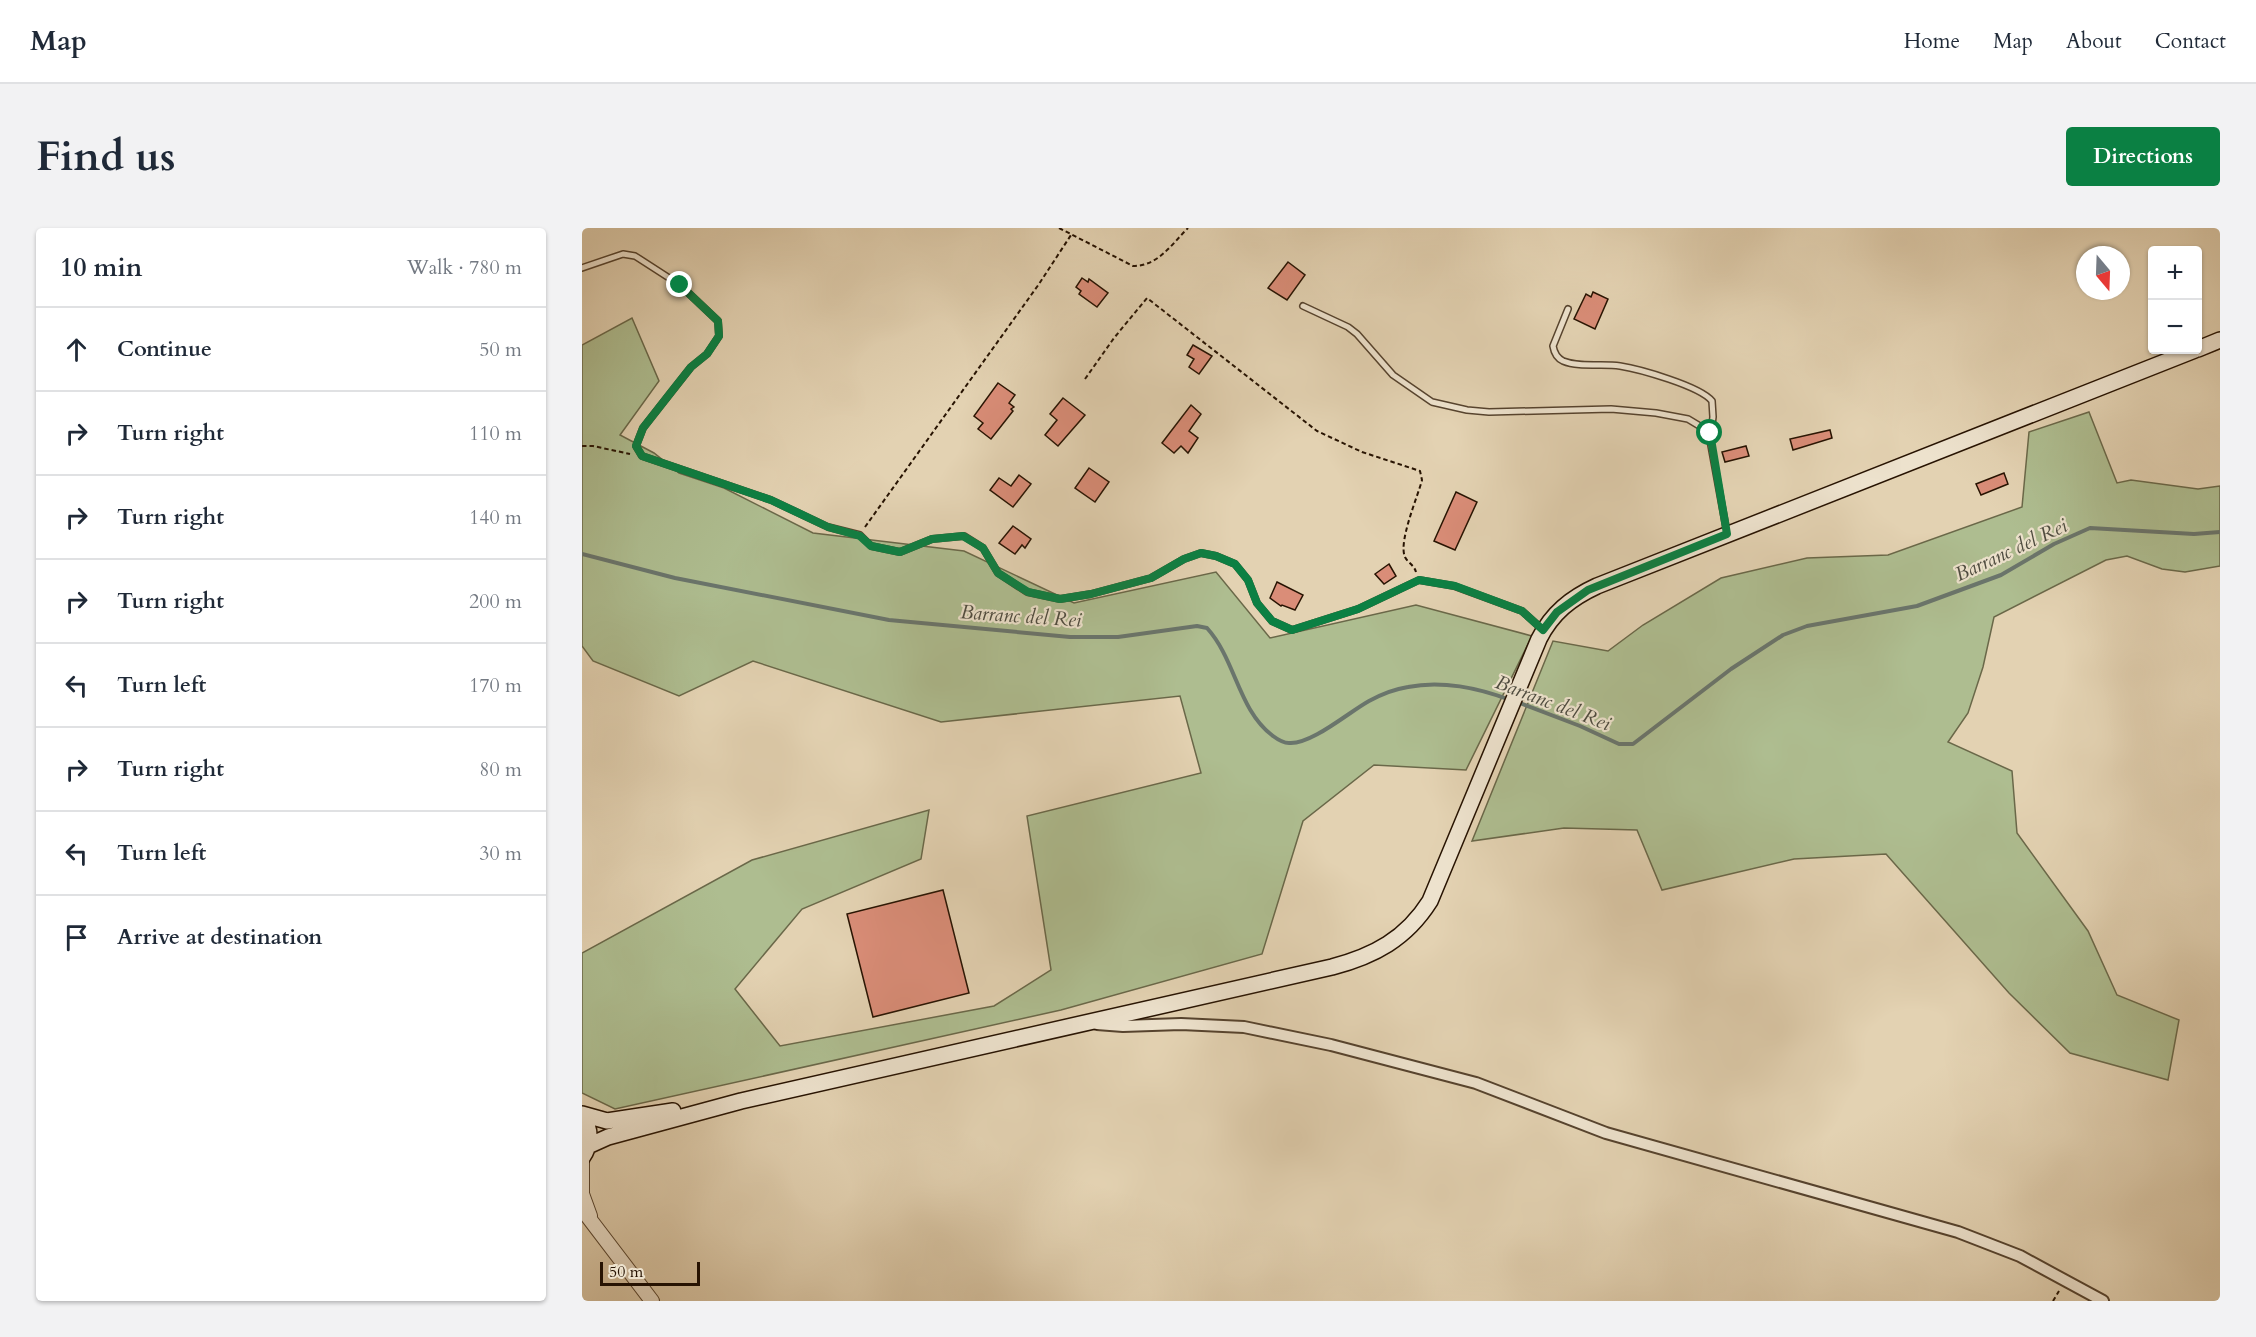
<!DOCTYPE html>
<meta charset="utf-8">
<style>
:root{--surface:#fff;--page:#f2f2f3;--text:#1f2937;--muted:#747a83;--line:#e0e1e3;--accent:#0b8043}
body{margin:0;font-family:Cardo,serif;background:var(--page);color:var(--text)}
.controls{position:absolute;right:18px;top:18px;display:grid;overflow:hidden;border-radius:6px;box-shadow:0 2px 4px #0004}
.controls button{width:54px;height:54px;display:grid;place-items:center;padding:0;border:0;border-bottom:2px solid var(--line);background:var(--surface);color:var(--text);font:30px sans-serif}
.compass{position:absolute;left:1494px;top:18px;width:54px;height:54px;border-radius:50%;background:var(--surface);box-shadow:0 2px 4px #0004;rotate:161deg}
.scale{position:absolute;left:18px;bottom:15px;width:100px;box-sizing:border-box;padding-left:6px;border:3px solid #271302;border-top:0;font-size:16px;line-height:21px;white-space:nowrap;color:#271302;-webkit-text-stroke:4px #ede2cd;paint-order:stroke}
.stop{position:absolute;width:18px;height:18px;margin:-14px;border:4px solid #0b8043;border-radius:50%;background:#fff}
.stop.end{background:#0b8043;border-color:#fff;box-shadow:0 2px 6px #0008}
.list{margin:0;padding:0;list-style:none}
h2{display:flex;justify-content:space-between;align-items:center;height:78px;margin:0;padding:0 24px;font-size:26px}
h2 small{font-size:20px;font-weight:400;color:var(--muted)}
.list li{display:grid;grid-template-columns:39px 1fr auto;gap:18px;align-items:center;box-sizing:border-box;height:84px;padding:0 24px;border-top:2px solid var(--line)}
.list b{display:block;font-size:22px;white-space:nowrap}
.list em{font-size:20px;font-style:normal;color:var(--muted)}
.icon{flex:none;width:33px;height:33px;fill:none;stroke:currentColor;stroke-width:2;stroke-linecap:round;stroke-linejoin:round}
.map{position:relative;flex:none;width:1638px;height:1073px;overflow:hidden;border-radius:6px}
header{display:flex;align-items:center;gap:36px;box-sizing:border-box;height:84px;padding:0 30px;background:var(--surface);border-bottom:2px solid var(--line)}
header strong{font-size:28px}
nav{display:flex;gap:33px;margin-inline-start:auto;font-size:21px}
.intro{display:flex;align-items:center;justify-content:space-between;box-sizing:border-box;height:144px;padding:0 36px}
h1{margin:0;font-size:42px}
.button{padding:15px 27px;border-radius:6px;background:var(--accent);color:#fff;font-size:21px;font-weight:700}
main{display:flex;gap:36px;padding:0 36px}
aside{flex:1;background:var(--surface);border-radius:6px;box-shadow:0 2px 4px #0004}
.map>svg:first-child{display:block}
.green{fill:#aebd90;stroke:#6a6849;stroke-width:1.5}
.lines{fill:none;stroke-linecap:round;stroke-linejoin:round}
.stream{stroke:#6a756c;stroke-width:4}
.building{fill:#da8d78;stroke:#271302;stroke-width:1.5}
.service-casing{stroke:#56432e;stroke-width:8}
.minor-casing{stroke:#56432e;stroke-width:14}
.tertiary-casing{stroke:#56432e;stroke-width:16}
.secondary-casing{stroke:#271302;stroke-width:18}
.path{stroke:#271302;stroke-width:2;stroke-dasharray:4.5 3;stroke-linecap:butt}
.service{stroke:#ede2cd;stroke-width:5}
.minor{stroke:#ede2cd;stroke-width:10}
.tertiary{stroke:#ede2cd;stroke-width:14}
.secondary{stroke:#ede2cd;stroke-width:15}
.route{stroke:#0b8043;stroke-width:8}
.labels{text-anchor:middle;dominant-baseline:central;stroke-width:4.5;stroke-linejoin:round;paint-order:stroke}
.water-label{font-size:20px;font-style:italic;fill:#4e4c40;stroke:#ede2cd}
</style>
<header>
<strong>Map</strong>
<nav><a>Home</a><a>Map</a><a>About</a><a>Contact</a></nav>
</header>
<div class="intro"><h1>Find us</h1><a class="button">Directions</a></div>
<main>
<aside>
<h2>10 min<small>Walk · 780 m</small></h2>
<ul class="list">
<li><svg class="icon" aria-label="ahead" viewBox="0 0 24 24"><path d="M12 20V5M6 11l6-6 6 6"/></svg><div><b>Continue</b></div><em>50 m</em></li>
<li><svg class="icon" aria-label="right" viewBox="0 0 24 24"><path d="M7 20v-9h11M14 6l5 5-5 5"/></svg><div><b>Turn right</b></div><em>110 m</em></li>
<li><svg class="icon" aria-label="right" viewBox="0 0 24 24"><path d="M7 20v-9h11M14 6l5 5-5 5"/></svg><div><b>Turn right</b></div><em>140 m</em></li>
<li><svg class="icon" aria-label="right" viewBox="0 0 24 24"><path d="M7 20v-9h11M14 6l5 5-5 5"/></svg><div><b>Turn right</b></div><em>200 m</em></li>
<li><svg class="icon" aria-label="left" viewBox="0 0 24 24"><path d="M17 20v-9H6M10 6l-5 5 5 5"/></svg><div><b>Turn left</b></div><em>170 m</em></li>
<li><svg class="icon" aria-label="right" viewBox="0 0 24 24"><path d="M7 20v-9h11M14 6l5 5-5 5"/></svg><div><b>Turn right</b></div><em>80 m</em></li>
<li><svg class="icon" aria-label="left" viewBox="0 0 24 24"><path d="M17 20v-9H6M10 6l-5 5 5 5"/></svg><div><b>Turn left</b></div><em>30 m</em></li>
<li><svg class="icon" aria-label="arrive" viewBox="0 0 24 24"><path d="M6 21V4h12l-3 4 3 4H6"/></svg><div><b>Arrive at destination</b></div></li>
</ul>
</aside>
<div class="map">
<svg width="1638" height="1073" viewBox="0 0 1638 1073">
<rect width="100%" height="100%" fill="#e3d2b2"/>
<filter id="stains"><feTurbulence type="fractalNoise" baseFrequency=".00333" numOctaves="4"/><feColorMatrix values="0 0 0 0 .2 0 0 0 0 .09 0 0 0 0 .02 0 0 0 .5 -.17"/></filter>
<radialGradient id="worn" r=".72"><stop offset=".6" stop-color="#630" stop-opacity="0"/><stop offset="1" stop-color="#630" stop-opacity=".3"/></radialGradient>
<path class="green" d="M50 90 77 153 38 207 72 225 97 245 142 260 231 305 382 323 492 375 634 344 688 410 834 377 950 408 884 542 792 537 721 593 680 726 479 782 33 881 0 865V725L170 632 347 582 339 631 220 681 153 761 198 818 412 778 469 742 445 588 619 545 598 468 359 494 171 433 97 468 11 433 0 418V117Z
M1507 184 1535 255 1549 252 1616 261 1638 258V338L1603 344 1580 341 1545 328 1524 332 1412 389 1401 439 1386 485 1366 514 1430 543 1435 605 1506 703 1535 767 1597 792 1586 852 1488 825 1427 765 1304 626 1212 631 1080 662 1055 602 982 600 890 613 971 413 1026 423 1061 397 1139 350 1225 330 1306 327 1440 279 1447 204Z"/>
<g class="lines">
<path class="stream" d="M0 326 93 350 307 392 488 409H536L615 398 625 400C654 432 656 482 691 508 695 511 702 515 707 515 729 517 767 484 787 473 798 467 813 461 826 459 859 452 897 460 928 472
M935 474 998 498 1037 516H1051L1149 441 1201 407 1225 398 1335 378 1419 347 1472 316 1508 300 1612 306 1638 304"/>
</g>
<path class="building" d="M706 34 723 47 705 72 686 60Z
M500 50 506 54 507 51 526 65 515 79 497 66 499 63 494 59Z
M1011 64 1026 71 1013 101 992 91 1004 66 1009 69Z
M611 117 630 128 617 146 607 139 612 131 605 127Z
M416 155 433 167 427 175 432 179 429 181 431 183 409 211 396 201 401 195 392 188Z
M481 170 503 187 476 218 463 207 475 192 468 186Z
M609 177 619 186 607 203 616 210 606 225 599 218 592 225 580 215Z
M1248 202 1250 210 1211 222 1208 211Z
M1164 218 1167 228 1143 234 1140 224Z
M507 240 527 254 513 274 493 260Z
M1422 245 1426 256 1399 267 1394 256Z
M437 247 449 256 431 279 408 262 417 250 429 258Z
M874 264 895 274 873 322 852 313Z
M431 298 449 311 443 320 440 317 433 326 417 315Z
M807 336 814 348 802 356 793 346Z
M695 354 721 367 713 382 700 377 699 378 688 370Z
M361 662 387 765 291 789 265 686Z"/>
<g class="lines">
<g class="service-casing">
<path id="service" d="M0 40 41 26 53 28 98 57 136 93 137 108 125 126 109 139 61 200 54 218 60 228 189 272 246 299 278 307 289 318 318 324 350 311 382 308 401 320 416 345 445 364 478 371 509 366 569 350 602 331 619 325 634 328 653 336 666 352 675 375 690 393 710 402 776 381 837 352 872 358 940 383 960 401
M721 78 766 99 775 106 811 147 850 174 885 182 907 184 1029 181 1074 185 1106 191 1121 200 1128 212
M986 81 971 118C972 124 975 130 981 133 998 140 1020 135 1038 138 1057 141 1118 158 1130 173L1131 189 1128 212 1145 305"/>
</g>
<g class="minor-casing">
<path id="minor" d="M515 796 541 798 599 796 662 799 749 817 894 855 1024 905 1376 1004 1438 1028 1521 1073"/>
</g>
<g class="tertiary-casing">
<path id="tertiary" d="M0 930V966L8 988
M0 981 70 1073"/>
</g>
<g class="secondary-casing">
<path id="secondary" d="M1616 121 1638 112
M0 886 25 893 91 883
M0 888C10 901 9 917 0 930
M6 918 26 909 159 873 750 739C792 728 824 711 848 673L957 411C970 385 989 370 1015 358L1613 122"/>
</g>
<path class="path" d="M477 0 551 38C576 38 589 17 606 0
M503 151 532 110 565 70 735 203 780 224 838 243 840 252C836 268 816 314 823 329 826 335 832 337 834 344
M0 218H11L48 226
M283 299 457 56 489 7
M1471 1073 1477 1063"/>
<use href="#service" class="service"/>
<use href="#minor" class="minor"/>
<use href="#tertiary" class="tertiary"/>
<use href="#secondary" class="secondary"/>
</g>
<g class="lines">
<path class="route" d="M98 57 136 93 137 108 125 126 109 139 90 163 61 200 54 218 60 228 189 272 246 299 278 308 289 318 318 324 350 311 381 308 401 320 416 345 446 364 478 371 509 366 569 350 602 331 619 325 634 328 653 336 666 352 675 375 690 393 710 402 776 381 837 352 873 358 940 383 961 402 975 384 1006 362 1145 306 1128 205"/>
</g>
<g class="labels">
<g class="water-label">
<text transform="translate(1429 322) rotate(-25)">Barranc del Rei</text>
<text transform="translate(439 388) rotate(4)">Barranc del Rei</text>
<text transform="translate(971 475) rotate(21)">Barranc del Rei</text>
</g>
</g>
<rect width="100%" height="100%" filter="url(#stains)"/>
<rect width="100%" height="100%" fill="url(#worn)"/>
</svg>
<div class="controls">
<button>+</button>
<button>−</button>
</div>
<svg class="compass" viewBox="-18 -18 36 36"><path d="M0-13l5 13h-10z" fill="#e53935"/><path d="M0 13l5-13h-10z" fill="#747a83"/></svg>
<div class="scale">50 m</div>
<div class="stop" style="left:1128px;top:205px"></div>
<div class="stop end" style="left:98px;top:57px"></div>
</div>
</main>
